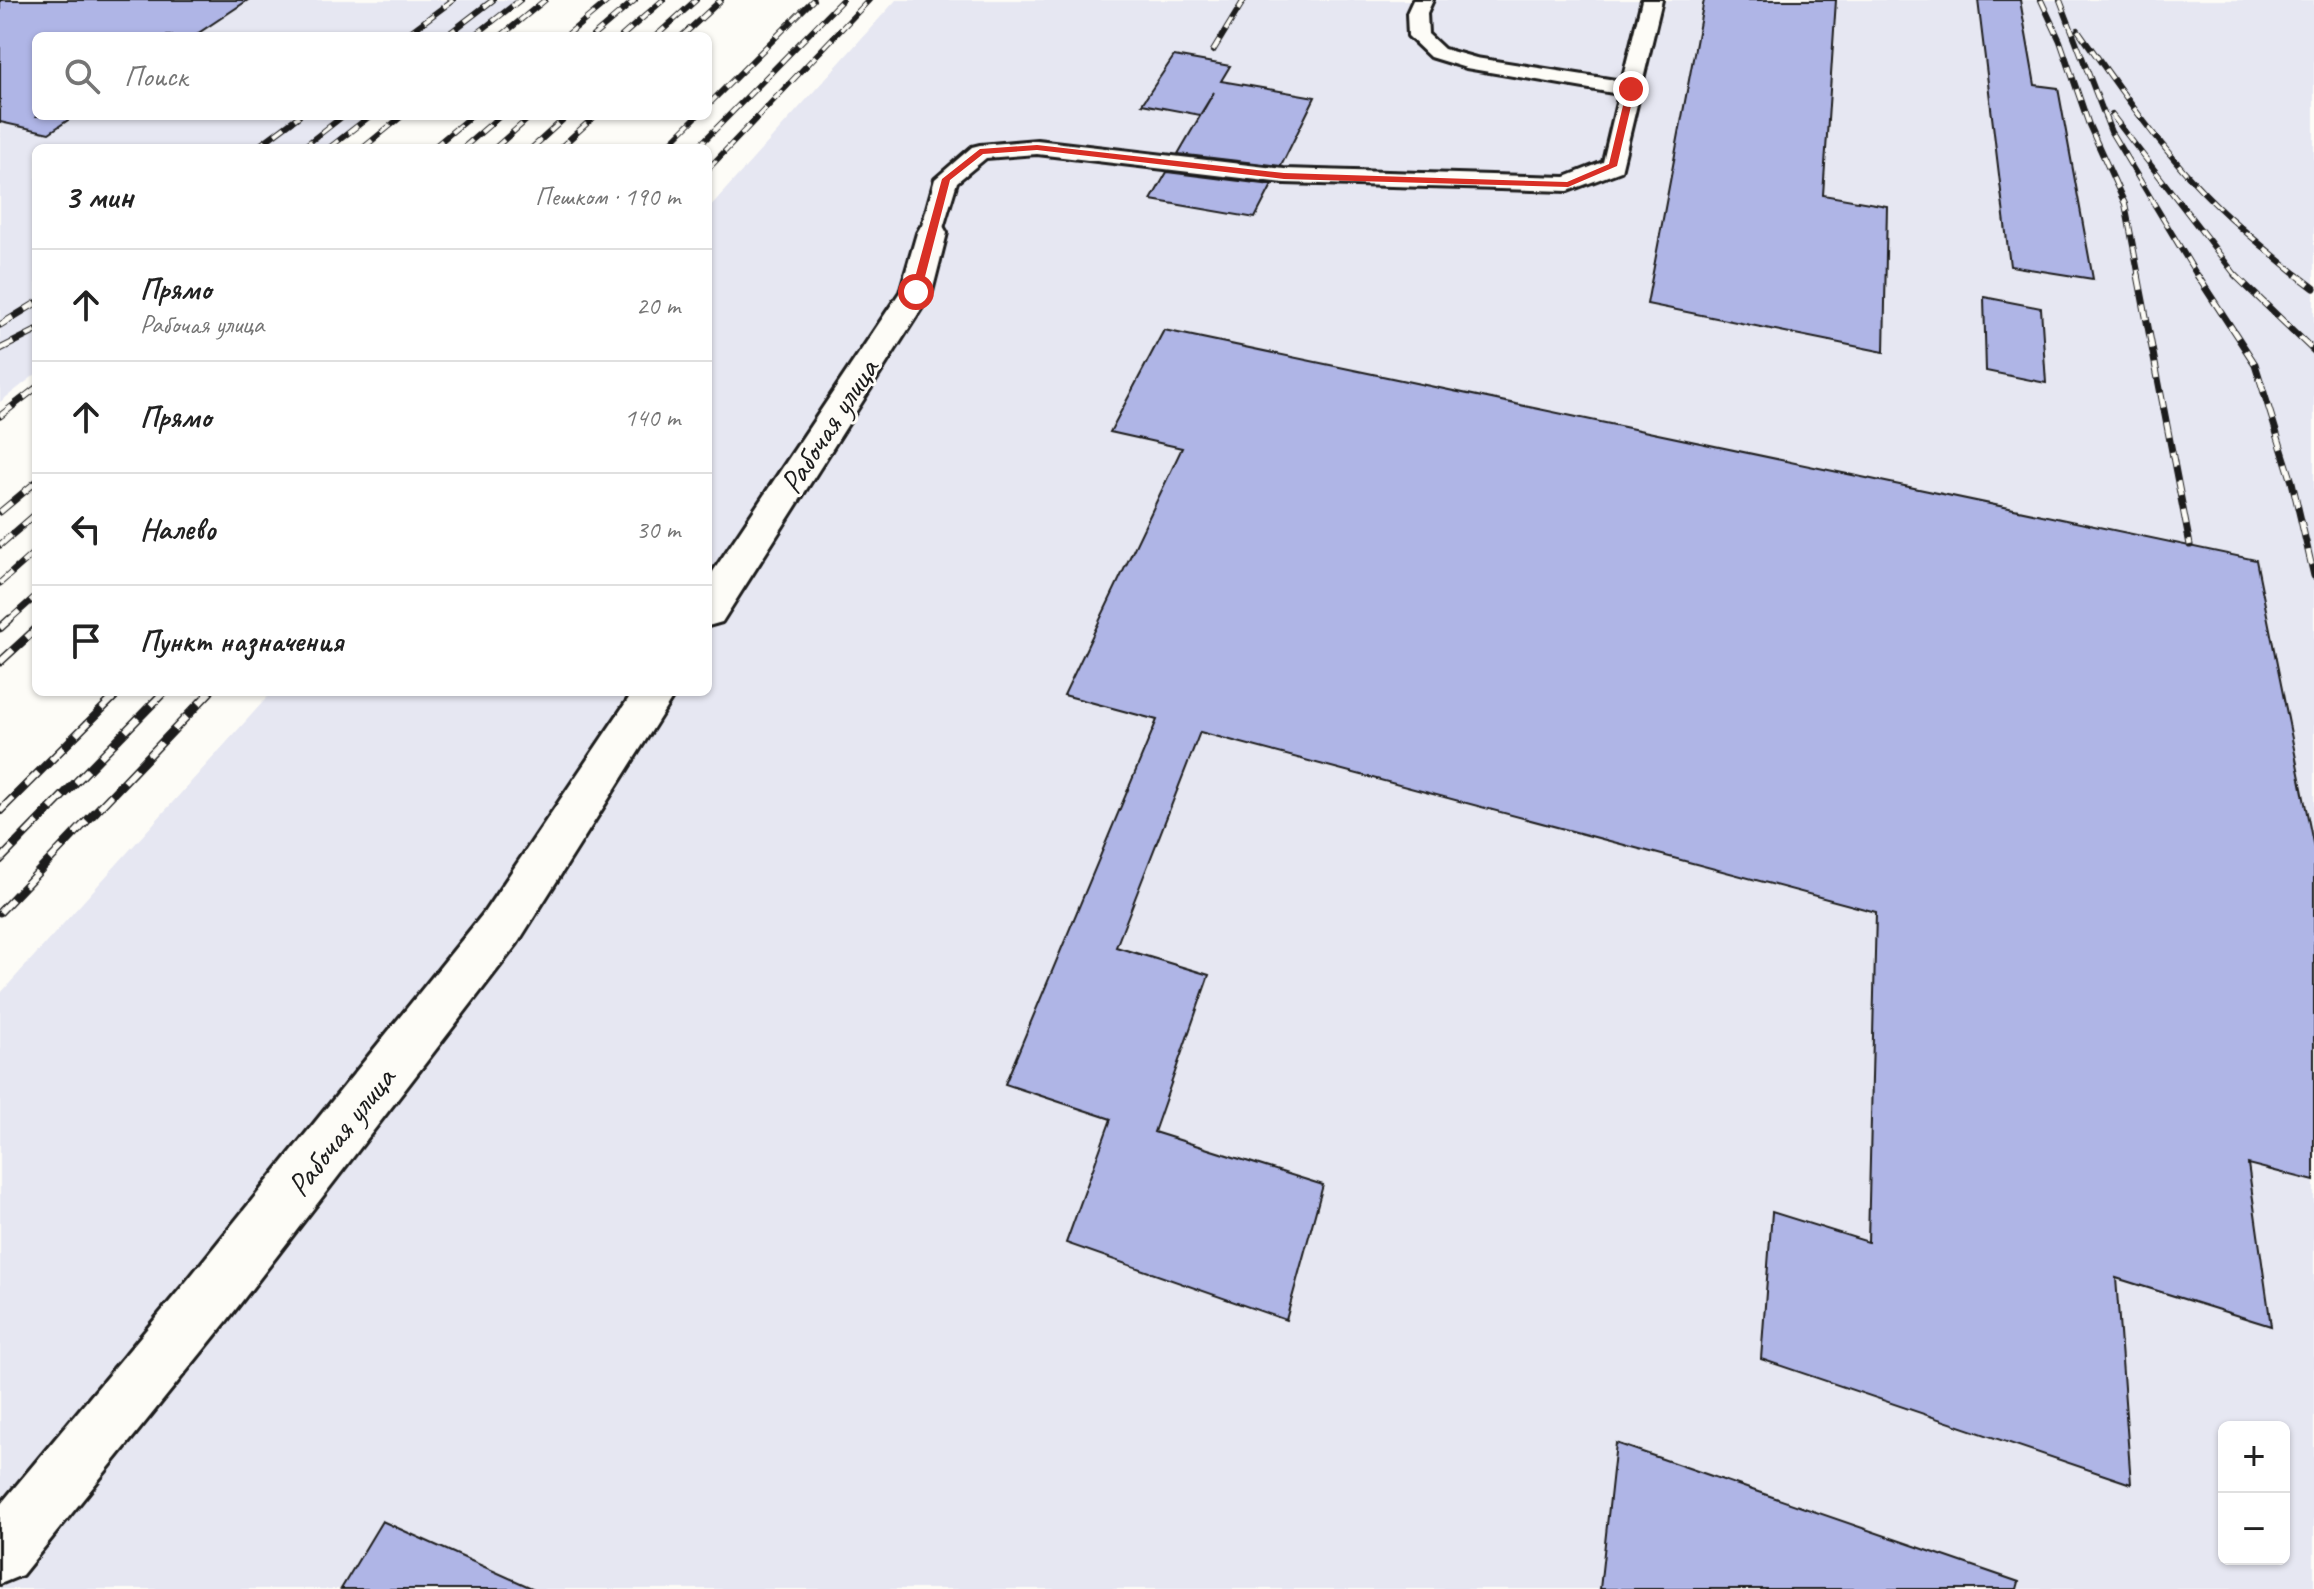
<!DOCTYPE html>
<html lang="ru">
<meta charset="utf-8">
<style>
:root{--surface:#fff;--page:#f2f2f2;--text:#222;--muted:#767676;--line:#e0e0e0}
body{margin:0;font-family:Caveat,sans-serif;background:var(--page);color:var(--text)}
.controls{position:absolute;right:24px;bottom:24px;display:grid;overflow:hidden;border-radius:12px;box-shadow:0 2px 6px #0004}
.controls button{width:72px;height:72px;display:grid;place-items:center;padding:0;border:0;border-bottom:2px solid var(--line);background:var(--surface);color:var(--text);font:40px sans-serif}
.stop{position:absolute;width:24px;height:24px;margin:-18px;border:6px solid #d93025;border-radius:50%;background:#fff}
.stop.end{background:#d93025;border-color:#fff;box-shadow:0 2px 8px #0008}
.list{margin:0;padding:0;list-style:none}
h2{display:flex;justify-content:space-between;align-items:center;height:104px;margin:0;padding:0 32px;font-size:34px}
h2 small{font-size:26px;font-weight:400;color:var(--muted)}
.list li{display:grid;grid-template-columns:52px 1fr auto;gap:24px;align-items:center;box-sizing:border-box;height:112px;padding:0 32px;border-top:2px solid var(--line)}
.list b{display:block;font-size:30px;white-space:nowrap}
.list p{margin:0;font-size:26px;white-space:nowrap;color:var(--muted)}
.list em{font-size:26px;font-style:normal;color:var(--muted)}
.icon{flex:none;width:44px;height:44px;fill:none;stroke:currentColor;stroke-width:2;stroke-linecap:round;stroke-linejoin:round}
.map{position:relative;flex:none;width:2314px;height:1589px;overflow:hidden}
.search{position:absolute;background:var(--surface);box-shadow:0 2px 6px #0004;left:32px;top:32px;width:680px;height:88px;display:flex;align-items:center;gap:20px;box-sizing:border-box;padding:0 28px;border-radius:12px;color:var(--muted);font-size:30px}
.panel{position:absolute;background:var(--surface);box-shadow:0 2px 6px #0004;left:32px;top:144px;width:680px;height:552px;border-radius:12px}
.map>svg:first-child{display:block}
.built{fill:#e6e7f2;fill-rule:evenodd}
.building{fill:#afb5e6;stroke:#1c1c1c;stroke-width:2}
.lines{fill:none;stroke-linecap:round;stroke-linejoin:round}
.service-casing{stroke:#1c1c1c;stroke-width:6}
.minor-casing{stroke:#1c1c1c;stroke-width:6}
.service{fill:#fdfcf7;fill-rule:evenodd}
.minor{fill:#fdfcf7;fill-rule:evenodd}
.rail-far2-casing{stroke:#1c1c1c;stroke-width:6}
.rail-far1-casing{stroke:#1c1c1c;stroke-width:7}
.rail-casing{stroke:#1c1c1c;stroke-width:9}
.rail-far2{stroke:#fdfcf7;stroke-width:4;stroke-dasharray:12;stroke-linecap:butt}
.rail-far1{stroke:#fdfcf7;stroke-width:5;stroke-dasharray:15;stroke-linecap:butt}
.rail{stroke:#fdfcf7;stroke-width:6;stroke-dasharray:18;stroke-linecap:butt}
.route{fill:#d93025}
.labels{text-anchor:middle;dominant-baseline:central;stroke-width:6;stroke-linejoin:round;paint-order:stroke}
.street-label{font-size:32px;fill:#1c1c1c;stroke:#fdfcf7}
</style>
<div class="map">
<svg width="2314" height="1589" viewBox="0 0 2314 1589">
<rect width="100%" height="100%" fill="#fdfcf7"/>
<filter id="ink" filterUnits="userSpaceOnUse"><feTurbulence type="fractalNoise" baseFrequency=".0125" numOctaves="2"/><feDisplacementMap in="SourceGraphic" scale="16" xChannelSelector="R" yChannelSelector="G"/><feConvolveMatrix kernelMatrix="1 2 1 2 8 2 1 2 1" color-interpolation-filters="sRGB"/></filter>
<g filter="url(#ink)">
<path class="built" d="M0 0H517L471 36H36V116H368L327 148H36V374L0 402Z
M896 0H2314V1589H0V994L272 692H708V209ZM2224 1427H2284V1559H2224Z"/>
<path class="building" d="M0 0H248L194 36H36V116H74L49 133 0 122Z
M1704 0H1836L1823 195 1887 206 1884 352 1647 304Z
M1978 0H2020L2035 85 2058 88 2093 279 2010 266Z
M1174 56 1230 66 1221 81 1315 97 1281 166 1178 154 1214 92 1200 115 1142 104Z
M1167 172 1272 185 1255 218 1151 200Z
M1984 297 2041 308 2046 383 1986 371Z
M1164 330 2256 560 2314 848V1181L2248 1164 2271 1326 2116 1278 2131 1484 1761 1359 1772 1212 1868 1242 1876 912 1200 732 1116 947 1209 975 1154 1132 1323 1185 1286 1320 1066 1243 1111 1119 1005 1084 1157 720 1064 695 1182 448 1110 432Z
M1616 1443 2019 1582 2017 1589H1600Z
M382 1521 534 1589H341Z"/>
<g class="lines">
<g class="service-casing">
<path id="service" d="M1413 0H1433L1427 13 1428 34 1444 49 1476 58 1622 81 1642 0H1662L1621 171 1568 191 1284 183 1037 154 986 158 957 182 940 238H924L920 233 935 179 972 147 980 145 1037 140 1284 169 1565 177 1603 162 1619 94 1466 68 1430 57 1408 36 1407 13Z"/>
</g>
<g class="minor-casing">
<path id="minor" d="M932 224 943 226 947 233 932 292 722 622 708 626V579L900 292 917 233 921 226Z
M633 692H676L517 944 226 1322 22 1575 0 1584V1505L186 1282 483 914Z"/>
</g>
<use href="#service" class="service"/>
<use href="#minor" class="minor"/>
<g class="rail-far2-casing">
<path id="rail-far2" d="M2041 0 2060 41 2089 125 2125 204 2139 277
M2060 0 2111 132 2198 277
M2078 30C2115 82 2151 135 2194 182 2226 217 2263 247 2300 277
M405 36 453 0
M446 36 493 0
M474 36 520 0
M501 36 545 0
M566 36 609 0
M593 36 635 0
M622 36 663 0
M656 36 696 0
M682 36 721 0
M1213 51 1244 0
M708 105 813 0
M2112 115 2237 277
M256 148 299 116
M302 148 343 116
M329 148 370 116
M363 148 402 116
M433 148 471 116
M463 148 500 116
M495 148 531 116
M532 148 567 116
M560 148 595 116
M665 148 697 116
M697 148 842 0
M708 169 869 0"/>
</g>
<g class="rail-far1-casing">
<path id="rail-far1" d="M2138 275 2190 545
M2197 275 2255 364 2292 482 2314 576
M2235 275 2314 351
M2297 275 2314 288
M0 325 36 303
M0 349 36 331
M0 416 36 388
M0 512 36 482
M0 545 36 514
M0 583 36 551
M8 621 36 596"/>
</g>
<g class="rail-casing">
<path id="rail" d="M0 628 10 619
M0 662 36 629
M0 811 119 692
M0 860 164 692
M0 912 210 692"/>
</g>
<use href="#rail-far2" class="rail-far2"/>
<use href="#rail-far1" class="rail-far1"/>
<use href="#rail" class="rail"/>
</g>
</g>
<path class="route" d="M1631 87 1635 89 1617 166 1568 187 1284 179 1037 150 983 154 950 180 921 292 916 295 911 292 942 179 980 149 1037 145 1284 173 1567 182 1609 164 1627 89Z"/>
<g class="labels">
<g class="street-label">
<text transform="translate(829 426) rotate(-57)">Рабочая улица</text>
<text transform="translate(341 1132) rotate(-52)">Рабочая улица</text>
</g>
</g>
</svg>
<div class="controls">
<button>+</button>
<button>−</button>
</div>
<div class="stop" style="left:916px;top:292px"></div>
<div class="stop end" style="left:1631px;top:89px"></div>
<div class="search"><svg class="icon" aria-label="search" viewBox="0 0 24 24"><circle cx="10" cy="10" r="6"/><path d="M15 15l6 6"/></svg>Поиск</div>
<section class="panel">
<h2>3 мин<small>Пешком · 190 m</small></h2>
<ul class="list">
<li><svg class="icon" aria-label="ahead" viewBox="0 0 24 24"><path d="M12 20V5M6 11l6-6 6 6"/></svg><div><b>Прямо</b><p>Рабочая улица</p></div><em>20 m</em></li>
<li><svg class="icon" aria-label="ahead" viewBox="0 0 24 24"><path d="M12 20V5M6 11l6-6 6 6"/></svg><div><b>Прямо</b></div><em>140 m</em></li>
<li><svg class="icon" aria-label="left" viewBox="0 0 24 24"><path d="M17 20v-9H6M10 6l-5 5 5 5"/></svg><div><b>Налево</b></div><em>30 m</em></li>
<li><svg class="icon" aria-label="arrive" viewBox="0 0 24 24"><path d="M6 21V4h12l-3 4 3 4H6"/></svg><div><b>Пункт назначения</b></div></li>
</ul>
</section>
</div>
